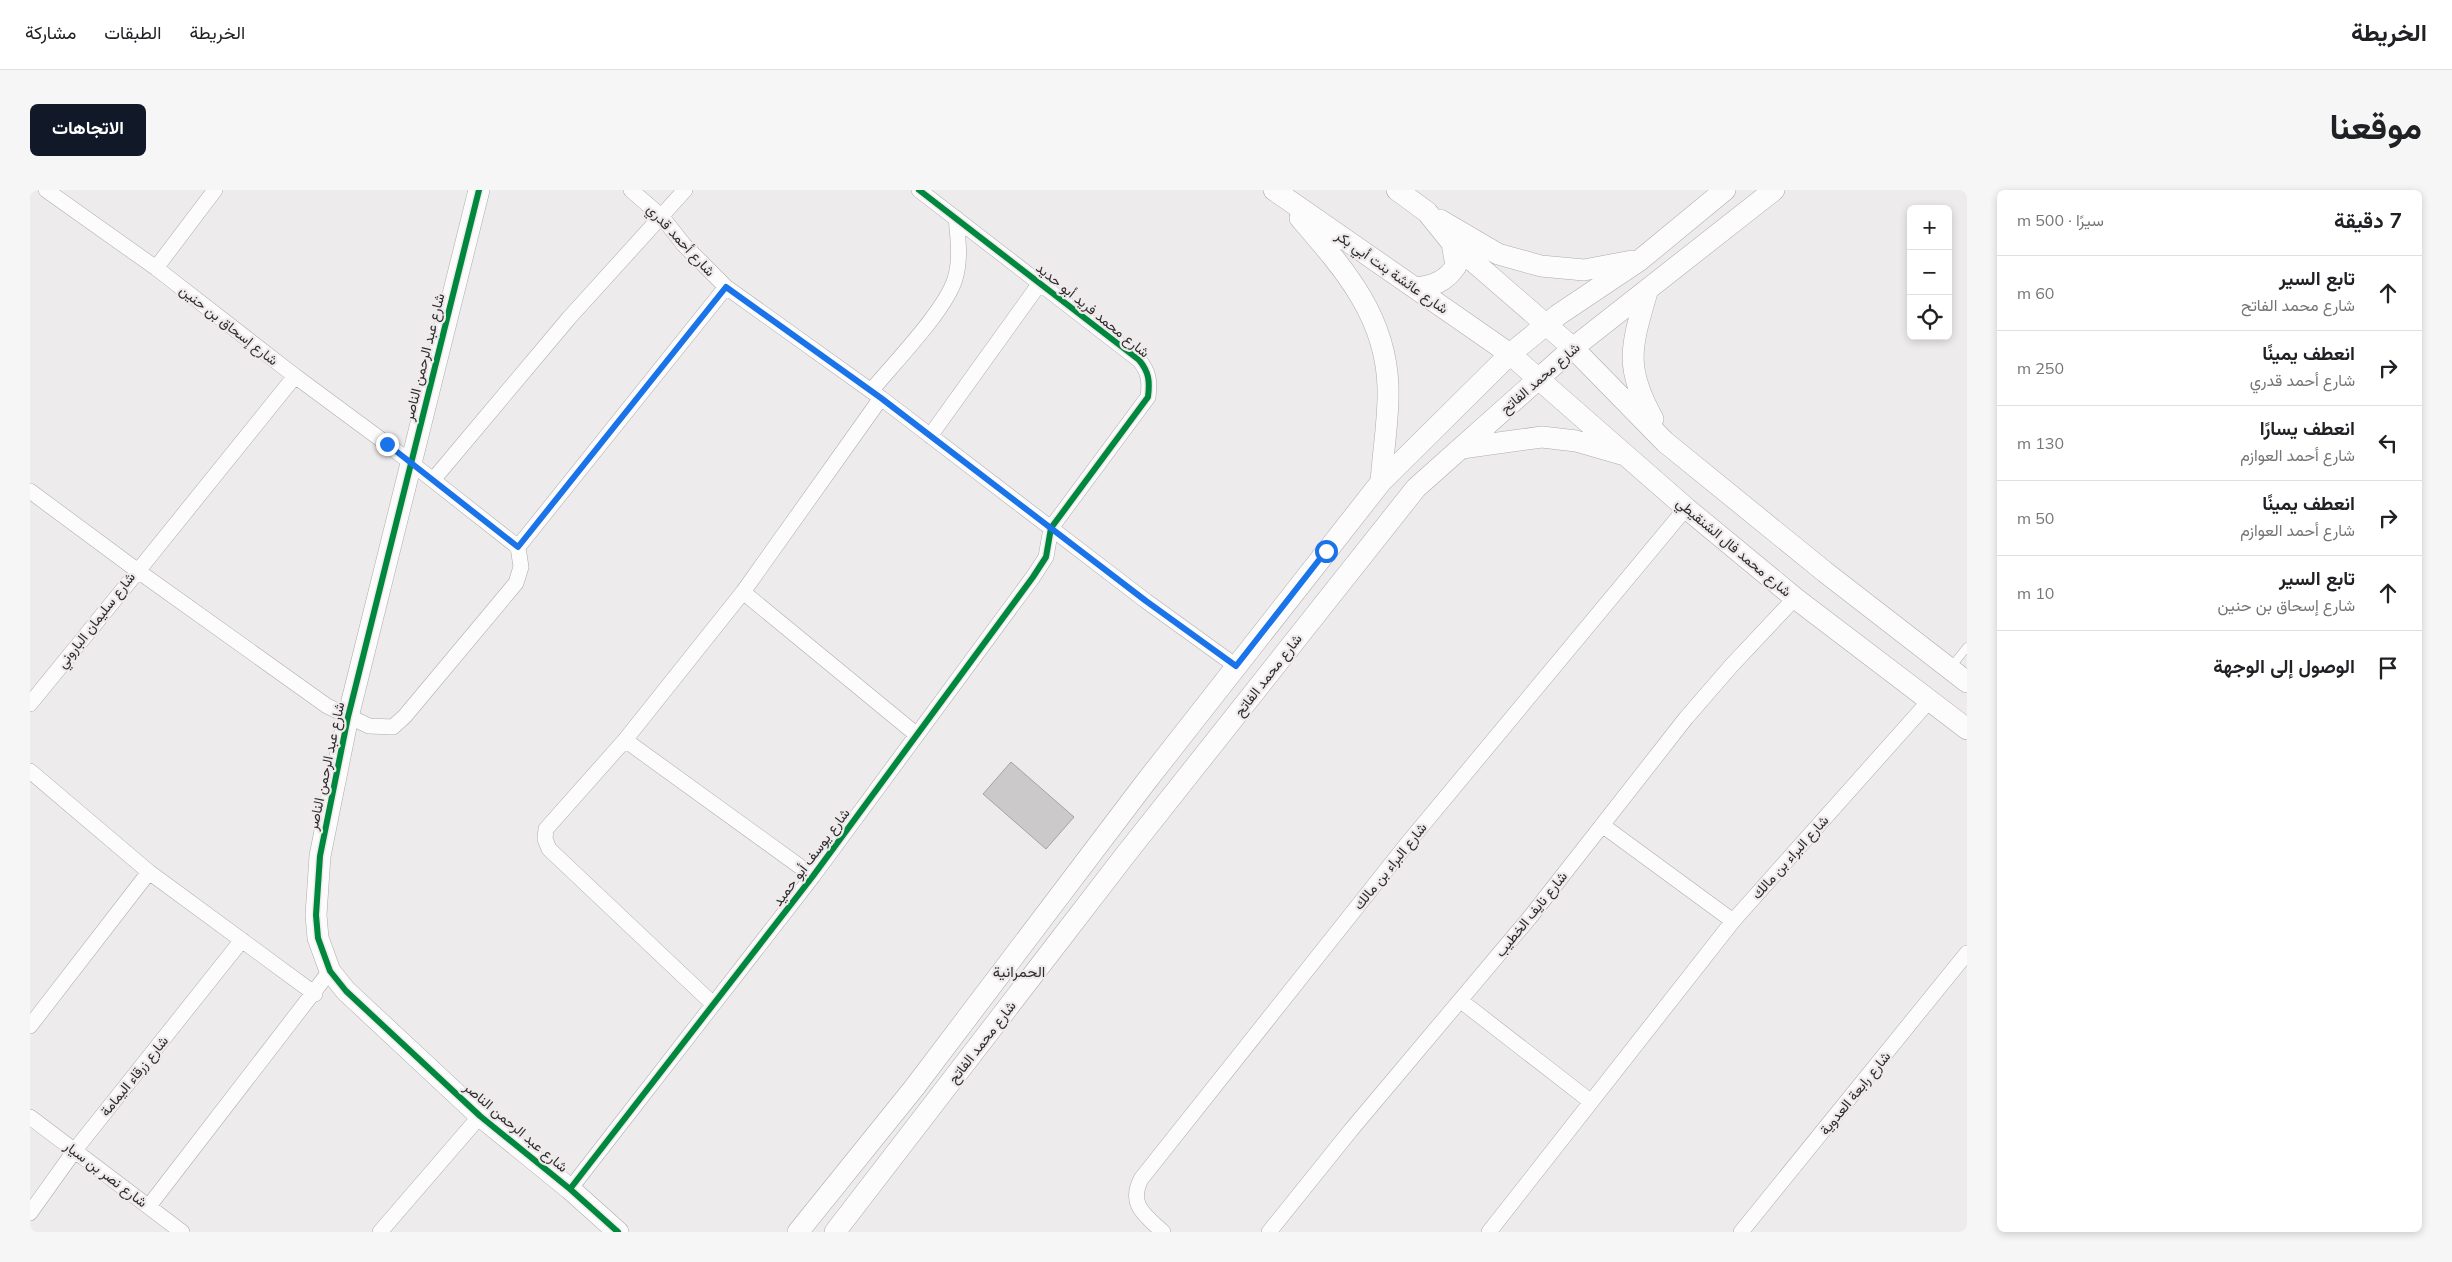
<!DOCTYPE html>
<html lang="ar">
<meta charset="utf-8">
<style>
:root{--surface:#fff;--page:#f6f6f6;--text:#202124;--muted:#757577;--line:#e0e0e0;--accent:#111827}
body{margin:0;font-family:Mulish,Vazirmatn,sans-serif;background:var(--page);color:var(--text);direction:rtl}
.controls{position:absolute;right:15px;top:15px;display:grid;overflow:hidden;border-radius:8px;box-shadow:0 2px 8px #0003}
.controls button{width:45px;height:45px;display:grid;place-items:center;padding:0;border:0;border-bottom:1px solid var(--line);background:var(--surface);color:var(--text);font:25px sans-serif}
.stop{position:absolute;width:15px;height:15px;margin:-11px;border:4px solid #1a73e8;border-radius:50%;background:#fff}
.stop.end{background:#1a73e8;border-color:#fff;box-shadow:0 1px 5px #0008}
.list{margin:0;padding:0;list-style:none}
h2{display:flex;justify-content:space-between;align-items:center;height:65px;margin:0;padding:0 20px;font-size:21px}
h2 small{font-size:16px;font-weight:400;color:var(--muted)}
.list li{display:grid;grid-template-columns:32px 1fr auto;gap:15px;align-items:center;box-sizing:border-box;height:75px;padding:0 20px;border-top:1px solid var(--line)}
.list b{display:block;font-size:19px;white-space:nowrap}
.list p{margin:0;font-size:16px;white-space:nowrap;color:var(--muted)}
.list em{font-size:16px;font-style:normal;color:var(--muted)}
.icon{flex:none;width:28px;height:28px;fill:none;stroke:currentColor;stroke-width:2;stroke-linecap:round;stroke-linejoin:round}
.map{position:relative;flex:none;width:1937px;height:1042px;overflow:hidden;direction:ltr;border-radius:8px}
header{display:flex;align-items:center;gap:30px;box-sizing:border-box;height:70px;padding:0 25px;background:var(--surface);border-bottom:1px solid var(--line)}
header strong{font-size:24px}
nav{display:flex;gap:28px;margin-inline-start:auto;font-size:18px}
.intro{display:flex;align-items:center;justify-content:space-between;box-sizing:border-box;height:120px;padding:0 30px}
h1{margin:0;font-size:35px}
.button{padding:12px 22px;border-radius:8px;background:var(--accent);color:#fff;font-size:18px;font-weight:700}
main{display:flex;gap:30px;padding:0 30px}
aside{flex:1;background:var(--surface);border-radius:8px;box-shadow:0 2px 8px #0003}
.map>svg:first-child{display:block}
.building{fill:#cbc9c9;stroke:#a4a2a2}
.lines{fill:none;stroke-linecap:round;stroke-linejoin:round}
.lane-casing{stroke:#aeabac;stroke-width:9}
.street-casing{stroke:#aeabac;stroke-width:16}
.secondary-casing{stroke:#aeabac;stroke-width:22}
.lane{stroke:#fcfcfc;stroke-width:8}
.street{stroke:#fcfcfc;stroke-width:15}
.secondary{stroke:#fcfcfc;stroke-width:21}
.cycleway-casing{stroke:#efeaeb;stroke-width:9}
.cycleway{stroke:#00873e;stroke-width:6}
.route{stroke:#1a73e8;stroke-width:6}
.labels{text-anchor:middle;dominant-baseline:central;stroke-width:4.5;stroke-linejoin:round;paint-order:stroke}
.street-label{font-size:14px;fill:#2e2c2c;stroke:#efeaeb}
.neighbourhood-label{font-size:15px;fill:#2e2c2c;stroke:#efeaeb}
</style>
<header>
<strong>الخريطة</strong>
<nav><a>الخريطة</a><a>الطبقات</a><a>مشاركة</a></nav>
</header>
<div class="intro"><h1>موقعنا</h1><a class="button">الاتجاهات</a></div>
<main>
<aside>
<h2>7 دقيقة<small>سيرًا · 500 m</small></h2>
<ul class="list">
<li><svg class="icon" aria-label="ahead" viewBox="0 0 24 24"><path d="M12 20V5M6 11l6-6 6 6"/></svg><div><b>تابع السير</b><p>شارع محمد الفاتح</p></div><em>60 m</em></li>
<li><svg class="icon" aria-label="right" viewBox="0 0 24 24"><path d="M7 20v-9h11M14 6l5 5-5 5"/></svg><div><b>انعطف يمينًا</b><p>شارع أحمد قدري</p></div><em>250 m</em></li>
<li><svg class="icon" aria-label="left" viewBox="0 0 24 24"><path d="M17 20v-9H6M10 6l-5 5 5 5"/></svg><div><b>انعطف يسارًا</b><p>شارع أحمد العوازم</p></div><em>130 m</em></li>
<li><svg class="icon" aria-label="right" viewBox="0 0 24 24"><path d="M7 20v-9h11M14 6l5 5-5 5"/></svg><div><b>انعطف يمينًا</b><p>شارع أحمد العوازم</p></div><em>50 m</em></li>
<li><svg class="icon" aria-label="ahead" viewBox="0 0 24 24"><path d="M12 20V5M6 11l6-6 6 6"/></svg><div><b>تابع السير</b><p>شارع إسحاق بن حنين</p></div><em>10 m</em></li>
<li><svg class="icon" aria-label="arrive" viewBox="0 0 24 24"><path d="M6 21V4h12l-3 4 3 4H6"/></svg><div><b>الوصول إلى الوجهة</b></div></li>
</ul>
</aside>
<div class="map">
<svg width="1937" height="1042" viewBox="0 0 1937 1042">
<rect width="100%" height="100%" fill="#eeebec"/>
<path class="building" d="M981 572 1044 627 1016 659 953 604Z"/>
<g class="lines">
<g class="lane-casing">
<path id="lane" d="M1921 477 1937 457"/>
</g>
<g class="street-casing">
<path id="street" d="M16 0 126 78 265 186 357 254 488 357 696 97
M601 0 632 27 654 55 696 97 851 208 1116 411 1206 476
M126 78 185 0
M265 186 108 381 297 516 339 536 363 537 375 526 486 393 491 377 488 357
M841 201C864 173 915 121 925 89 931 69 928 48 926 28
M900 246 1010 93
M403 290 539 128 655 0
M0 301 108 381 0 514
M713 402 887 545
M595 550 783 686
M0 581 119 682 285 804
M1572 635 1703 731
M1431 811 1560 911
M683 814 519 659 515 649 516 639 595 550 713 402 851 208
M0 836 119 682
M0 927 152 1042
M540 999 783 686 1003 387 1016 367 1021 338 1118 207C1120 191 1119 182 1109 170L889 0
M119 1016 300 781
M0 1023 45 960 212 750
M350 1042 450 926
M1133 1042C1115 1025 1098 1015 1111 989L1377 654 1656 318
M1239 1042 1321 940 1501 726 1656 528 1702 475 1765 408
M1459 1042 1703 731 1900 510
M1711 1042 1937 763"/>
</g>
<g class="secondary-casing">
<path id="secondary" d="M449 0 318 527 290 666 286 725 288 748 300 781 316 801 450 926 540 999 588 1042
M1244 0 1480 164 1656 318 1765 408 1937 539
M1367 0 1397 22 1422 53 1543 158 1635 252 1795 382 1937 492
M1270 28C1314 79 1356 126 1358 197 1359 228 1353 261 1351 292
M1410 30 1468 64 1511 76 1554 80 1602 71
M1386 98C1404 96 1416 91 1426 76L1422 53
M1617 102C1601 157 1594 177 1623 229
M1432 258 1512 247 1546 251 1591 264
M768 1042 884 898 1115 593 1351 292 1480 164 1528 125 1610 70 1695 0
M805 1042 1096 664 1386 298 1543 158 1744 0"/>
</g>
<use href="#lane" class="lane"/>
<use href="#street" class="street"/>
<use href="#secondary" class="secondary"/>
<g class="cycleway-casing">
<path id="cycleway" d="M449 0 318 527 290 666 286 725 288 748 300 781 316 801 450 926 540 999 588 1042
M540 999 783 686 1003 387 1016 367 1021 338 1118 207C1120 191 1119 182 1109 170L889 0"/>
</g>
<use href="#cycleway" class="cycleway"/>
</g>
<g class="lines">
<path class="route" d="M357 254 488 357 696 97 851 208 1116 411 1206 476 1296 361"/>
</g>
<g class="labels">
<g class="street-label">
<text transform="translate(651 50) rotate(47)">شارع أحمد قدري</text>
<text transform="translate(1362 82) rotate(35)">شارع عائشة بنت أبي بكر</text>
<text transform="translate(1063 120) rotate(39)">شارع محمد فريد أبو حديد</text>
<text transform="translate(199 135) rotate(38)">شارع إسحاق بن حنين</text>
<text transform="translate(394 167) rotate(-76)">شارع عبد الرحمن الناصر</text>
<text transform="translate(1510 188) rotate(-41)">شارع محمد الفاتح</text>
<text transform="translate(1704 357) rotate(40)">شارع محمد فال الشنقيطي</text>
<text transform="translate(66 430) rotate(-52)">شارع سليمان الباروني</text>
<text transform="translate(1238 485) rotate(-52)">شارع محمد الفاتح</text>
<text transform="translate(296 576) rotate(-78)">شارع عبد الرحمن الناصر</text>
<text transform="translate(781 667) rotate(-53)">شارع يوسف أبو حميد</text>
<text transform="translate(1760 667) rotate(-48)">شارع البراء بن مالك</text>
<text transform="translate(1360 676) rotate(-51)">شارع البراء بن مالك</text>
<text transform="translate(1501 724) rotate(-51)">شارع نايف الخطيب</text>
<text transform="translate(952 852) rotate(-52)">شارع محمد الفاتح</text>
<text transform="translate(104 886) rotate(-51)">شارع زرقاء اليمامة</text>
<text transform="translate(1825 903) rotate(-51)">شارع رابعة العدوية</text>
<text transform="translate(486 937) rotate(40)">شارع عبد الرحمن الناصر</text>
<text transform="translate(76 984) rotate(37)">شارع نصر بن سيار</text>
</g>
<g class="neighbourhood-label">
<text x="989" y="781">الحمرانية</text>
</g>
</g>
</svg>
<div class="controls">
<button>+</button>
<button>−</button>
<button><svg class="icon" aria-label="locate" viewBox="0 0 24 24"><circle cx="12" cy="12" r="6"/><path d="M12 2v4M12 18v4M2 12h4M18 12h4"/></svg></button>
</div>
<div class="stop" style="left:1296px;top:361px"></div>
<div class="stop end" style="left:357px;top:254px"></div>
</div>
</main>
